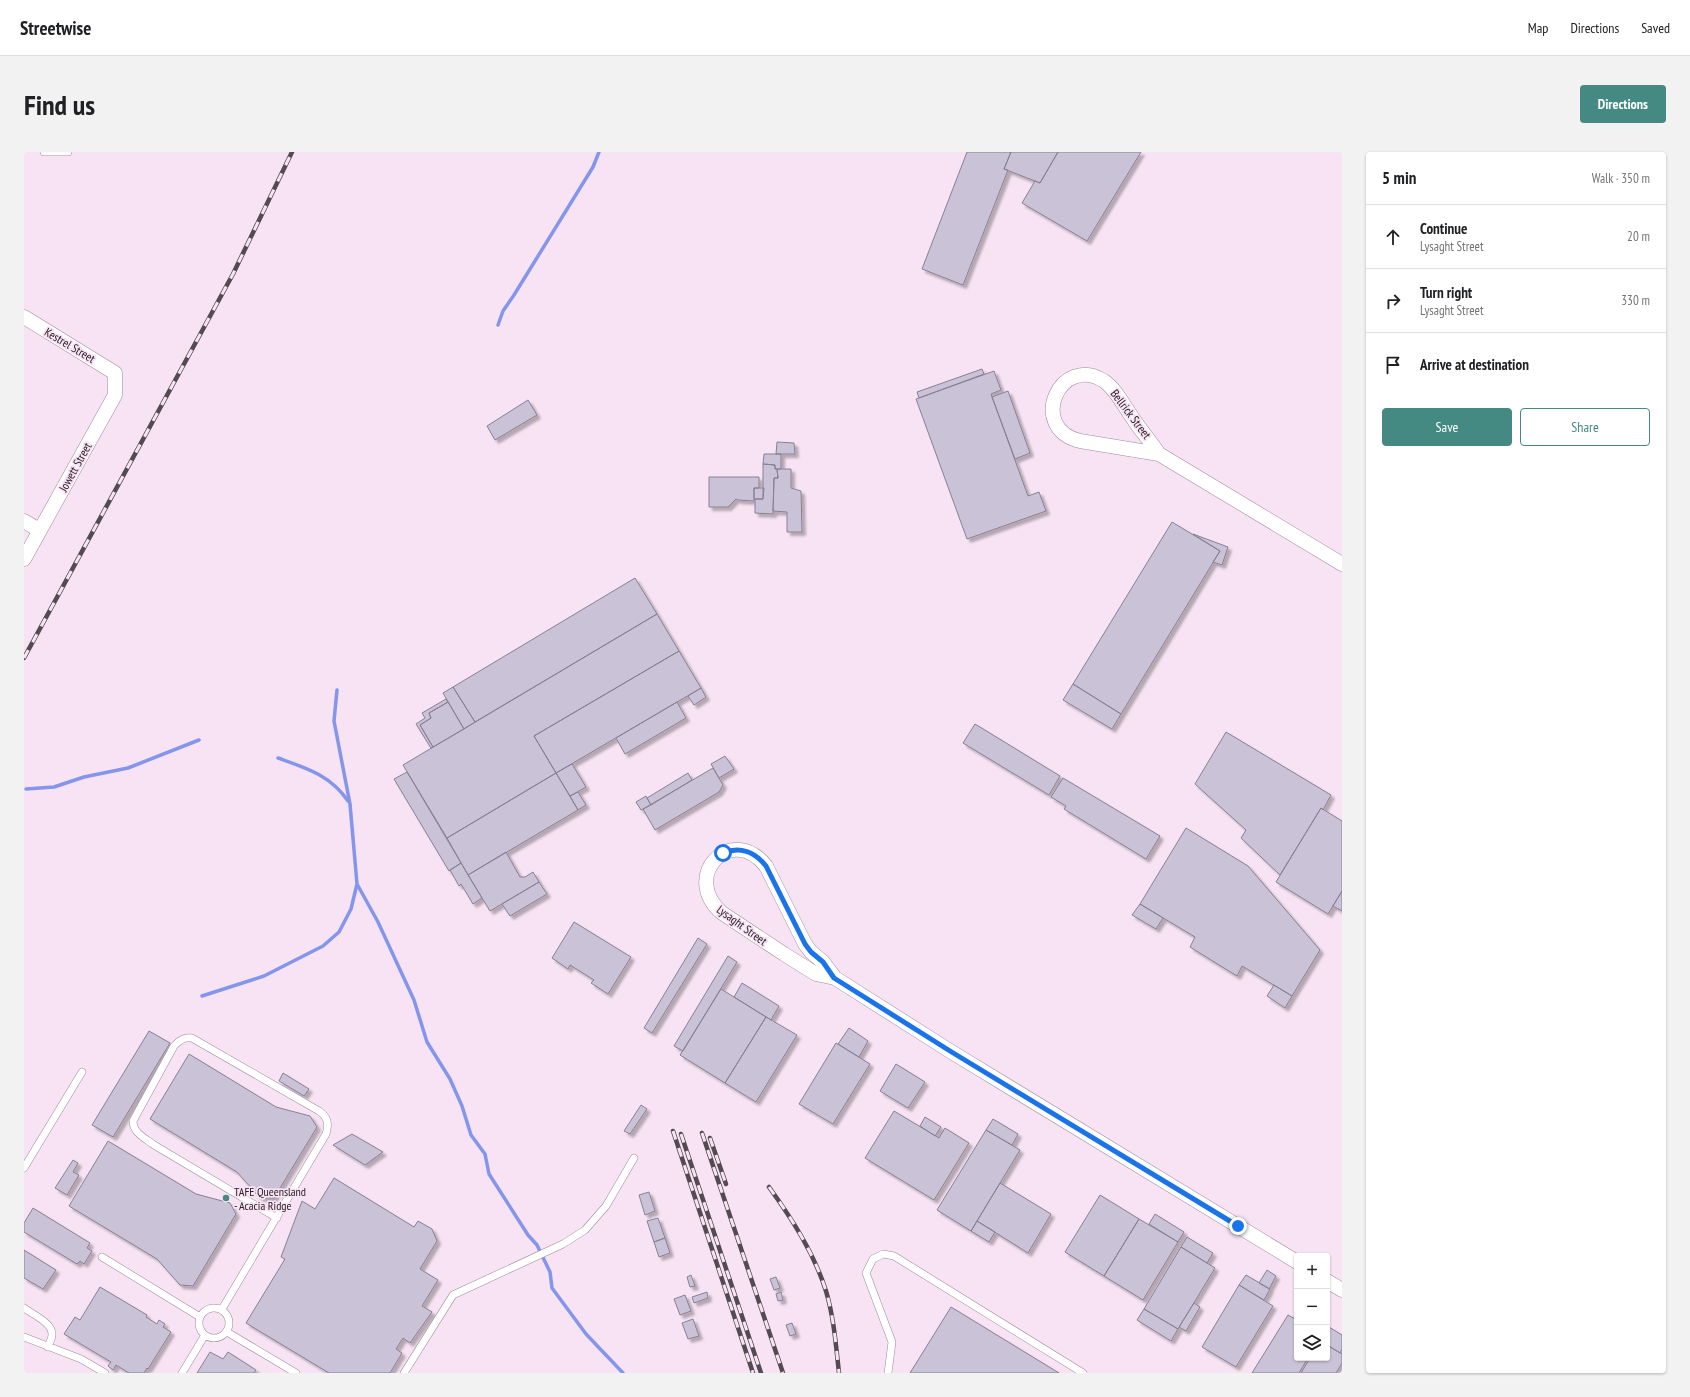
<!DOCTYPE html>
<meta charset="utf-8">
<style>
:root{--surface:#fff;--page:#f2f2f2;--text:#202124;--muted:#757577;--line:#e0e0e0;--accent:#448a83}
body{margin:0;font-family:"PT Sans Narrow",sans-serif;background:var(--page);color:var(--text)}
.controls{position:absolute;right:12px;bottom:12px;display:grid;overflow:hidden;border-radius:4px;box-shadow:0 1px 3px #0004}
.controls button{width:36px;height:36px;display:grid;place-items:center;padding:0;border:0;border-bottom:1px solid var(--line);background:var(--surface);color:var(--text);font:20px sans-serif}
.stop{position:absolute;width:12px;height:12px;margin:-9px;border:3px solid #1a73e8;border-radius:50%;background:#fff}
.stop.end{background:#1a73e8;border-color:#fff;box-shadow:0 1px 4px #0008}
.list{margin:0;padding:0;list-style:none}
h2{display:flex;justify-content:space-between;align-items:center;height:52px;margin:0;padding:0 16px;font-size:17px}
h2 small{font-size:13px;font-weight:400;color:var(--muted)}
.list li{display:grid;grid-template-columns:26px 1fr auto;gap:12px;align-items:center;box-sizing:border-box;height:64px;padding:0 16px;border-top:1px solid var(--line)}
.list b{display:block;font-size:15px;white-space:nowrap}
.list p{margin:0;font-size:13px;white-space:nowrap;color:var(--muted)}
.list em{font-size:13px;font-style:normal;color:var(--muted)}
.actions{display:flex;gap:8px;padding:12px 16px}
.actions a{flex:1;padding:9px 0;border:1px solid var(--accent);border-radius:4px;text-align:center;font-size:14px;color:var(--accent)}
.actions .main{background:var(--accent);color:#fff}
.icon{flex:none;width:22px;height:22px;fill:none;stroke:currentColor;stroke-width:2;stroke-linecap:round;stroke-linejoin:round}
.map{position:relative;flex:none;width:1318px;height:1221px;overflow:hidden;border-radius:4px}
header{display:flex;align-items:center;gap:24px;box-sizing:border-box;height:56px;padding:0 20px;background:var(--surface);border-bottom:1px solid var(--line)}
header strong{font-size:19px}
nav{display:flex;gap:22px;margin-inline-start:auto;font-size:14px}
.intro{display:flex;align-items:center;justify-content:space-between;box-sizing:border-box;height:96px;padding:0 24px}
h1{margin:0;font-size:28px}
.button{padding:10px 18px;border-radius:4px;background:var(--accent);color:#fff;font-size:14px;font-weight:700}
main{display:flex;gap:24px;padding:0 24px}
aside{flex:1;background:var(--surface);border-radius:4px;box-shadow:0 1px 3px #0004}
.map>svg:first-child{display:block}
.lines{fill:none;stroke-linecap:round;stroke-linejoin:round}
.stream{stroke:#8495ec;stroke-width:3.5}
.building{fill:#cac2d7;stroke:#888094;filter:url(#shadow)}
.lane-casing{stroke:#9d8b9a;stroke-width:8}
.street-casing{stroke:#9d8b9a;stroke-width:15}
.lane{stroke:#fff;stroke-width:7}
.street{stroke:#fff;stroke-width:14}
.rail-casing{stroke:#534a52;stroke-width:4.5}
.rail{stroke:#f7e3f3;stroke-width:3;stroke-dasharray:9;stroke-linecap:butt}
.route{stroke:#1a73e8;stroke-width:5}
.poi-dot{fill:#448a83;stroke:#f7e3f3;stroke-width:1.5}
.labels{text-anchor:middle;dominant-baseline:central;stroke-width:3.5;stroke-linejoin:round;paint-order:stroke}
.street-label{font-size:12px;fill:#2a2329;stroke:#f7e3f3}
.poi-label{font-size:12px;fill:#2a2329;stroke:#f7e3f3;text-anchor:start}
</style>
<header>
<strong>Streetwise</strong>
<nav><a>Map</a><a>Directions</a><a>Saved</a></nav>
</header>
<div class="intro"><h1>Find us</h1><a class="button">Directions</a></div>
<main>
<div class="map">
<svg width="1318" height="1221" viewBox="0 0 1318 1221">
<defs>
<filter id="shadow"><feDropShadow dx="3.5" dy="3.5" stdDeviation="1" flood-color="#0004"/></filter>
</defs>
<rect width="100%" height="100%" fill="#f7e3f3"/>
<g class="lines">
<path class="stream" d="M474 173 479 159 490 143 569 15 575 0
M313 538 310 569 326 652 333 732 354 770 390 848 403 890 426 927 438 954 447 983 461 1002 465 1022 504 1083 513 1093 526 1120 528 1136 562 1182 599 1221
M254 606C282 616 306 623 324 649
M2 637 30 635 60 625 104 616 175 588
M178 844 240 824 299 794 315 780 327 757 333 732"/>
</g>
<path class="building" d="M943 0H987L980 17 984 18 939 133 898 117Z
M987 0H1034L1016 31 980 17Z
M1034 0H1117L1063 89 998 51 1011 29 1016 31Z
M958 217 960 222 895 246 893 240Z
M970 219 977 238 967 242 1004 344 1015 340 1022 359 943 387 892 247Z
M984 239 1006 301 991 307 968 245Z
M504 248 513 263 471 288 463 274Z
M753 290 770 291 771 302H752Z
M740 302H757V317H751V313L739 312Z
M739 312 751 313V317H753L754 326H750L749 362 731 361V347H739Z
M753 317H767V336L777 339 778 380H763V360L749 359 750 326H754Z
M685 325H735V336H730V349L714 348 712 347 704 355H685Z
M730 336H740L739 347H730Z
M1148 370 1196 399 1097 562 1049 532Z
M1169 382 1204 395 1198 413 1189 410 1196 399Z
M611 426 633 462 451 570 429 535Z
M633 462 655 499 510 584 532 621 423 686 379 613Z
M655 499 677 536 532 621 510 584Z
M1049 532 1097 562 1088 577 1039 548Z
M429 535 451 570 440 577 419 541Z
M677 536 682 545 670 553 664 544Z
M422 547 424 550 405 561 407 566 396 573 409 595 407 596 392 572 401 566 398 561Z
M424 550 440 577 409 595 396 573 407 566 405 561Z
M653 550 662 566 601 602 592 586Z
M951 572 1036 624 1025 643 939 591Z
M1202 580 1307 643 1299 658 1297 656 1256 723 1217 686 1222 678 1171 632Z
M701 604 710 617 695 626 687 612Z
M548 612 562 635 546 644 532 621Z
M689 616 699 633 695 640 631 678 619 657Z
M383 620 437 711 425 719 370 627Z
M532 621 554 658 444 723 423 686Z
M664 621 668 628 627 653 623 646Z
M1039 626 1136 684 1122 707 1040 657 1042 654 1027 645Z
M554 640 562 653 554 658 546 644Z
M622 644 627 653 617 658 612 650Z
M1297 656 1318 669V739L1304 762 1252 730Z
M1162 676 1224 714 1296 798 1268 844 1218 814 1213 824 1166 795 1171 785 1116 752Z
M482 700 496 725H501L509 720 515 730 466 759 444 723Z
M437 711 458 746 449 752 437 732 435 734 426 718Z
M515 730 523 742 486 764 478 752Z
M1318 739V759L1309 754Z
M1116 752 1139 766 1132 777 1108 763Z
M550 770 607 805 584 842 567 831 570 828 546 813 544 817 528 806Z
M674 786 683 792 628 881 620 876Z
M704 804 713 810 659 899 650 894Z
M718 831 755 854 747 868 710 845Z
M1250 833 1268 844 1261 856 1243 844Z
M697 837 742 865 701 931 656 903Z
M742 865 773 883 732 950 701 931Z
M825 876 844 889 835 905 814 892Z
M125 879 146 891 89 985 68 973Z
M812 891 846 912 809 972 775 952Z
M165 902 252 955 286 964 293 975 250 1046H236L213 1020 126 967Z
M872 912 901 930 884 956 856 939Z
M259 921 285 937 280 944 255 929Z
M617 953 623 957 606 982 600 979Z
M870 959 915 986 921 976 945 991 910 1048 841 1006Z
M901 965 917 975 911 984 896 974Z
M969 967 994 982 988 993 962 978Z
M962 978 996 998 947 1079 913 1058Z
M328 982 359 1000 341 1013 309 993Z
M84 989 172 1042 206 1051 212 1062 169 1134 156 1133 133 1107 45 1054Z
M49 1008 54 1011 49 1020 55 1023 43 1043 31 1036Z
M310 1026 390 1075 394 1069 408 1077 413 1089 396 1117 414 1128 398 1154 408 1160 386 1191 379 1186 372 1197 378 1201 366 1221H305L222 1171 261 1107 257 1105 278 1049 291 1057Z
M976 1031 1027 1062 1004 1101 953 1069Z
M625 1040 631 1059 621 1063 615 1043Z
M1076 1043 1115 1067 1080 1124 1041 1100Z
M9 1056 66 1091 63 1096 68 1099 60 1112 56 1109 53 1112 0 1080V1071Z
M1131 1062 1160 1080 1154 1090 1125 1072Z
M634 1066 641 1086 630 1090 623 1069Z
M1115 1067 1154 1090 1119 1148 1080 1124Z
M953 1069 971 1080 965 1090 947 1079Z
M1163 1085 1189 1101 1183 1111 1157 1095Z
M641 1086 646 1101 635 1105 630 1090Z
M1157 1095 1191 1116 1154 1177 1120 1157Z
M0 1098 32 1118 19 1137 0 1126Z
M1243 1118 1252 1124 1245 1137 1235 1131Z
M667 1123 671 1134 666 1135 663 1125Z
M1222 1123 1246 1137 1240 1148 1215 1133Z
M752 1125 756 1136 750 1138 746 1127Z
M1215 1133 1249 1154 1212 1215 1178 1195Z
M76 1135 123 1163 122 1165 133 1172 135 1168 141 1172 139 1175 147 1180 124 1217 123 1216 120 1221H105L92 1213 89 1218 84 1214 87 1210 40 1182 51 1165 56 1168Z
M683 1140 684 1146 670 1151 668 1145Z
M757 1140 759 1148 754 1149 752 1142Z
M661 1143 667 1159 656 1163 650 1147Z
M1170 1151 1176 1155 1162 1179 1155 1175Z
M927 1155 1035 1221H886Z
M1120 1157 1154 1177 1147 1189 1113 1168Z
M1264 1163 1273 1168V1206H1284L1275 1221H1228Z
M669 1167 675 1184 664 1187 658 1171Z
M768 1171 772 1182 766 1184 762 1173Z
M1305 1175 1318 1183V1197L1316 1201 1303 1193V1179Z
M1303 1193 1318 1202V1211L1312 1221H1277L1286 1206H1303Z
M186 1200 199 1207 204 1200 232 1218 230 1221H173Z"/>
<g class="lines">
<g class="lane-casing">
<path id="lane" d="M20 0H44
M0 1016 58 920
M78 1105 176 1165
M175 1171a15 15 0 1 1 30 0a15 15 0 1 1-30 0Z
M0 1156C8 1162 29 1171 28 1183 28 1187 25 1191 24 1195
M198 1157 302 982C305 972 304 965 295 959L168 886C160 885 156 888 150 894L109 969C109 981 121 986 130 993L253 1066
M203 1180 272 1221
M0 1185 57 1207 81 1221
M158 1221 181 1183
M380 1221 429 1143 539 1092 561 1078 582 1054 610 1006
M864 1221 868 1190 842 1121 849 1107 859 1102 870 1104 1059 1221"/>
</g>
<g class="street-casing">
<path id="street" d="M0 165 91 221V243L0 407
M1135 302C1127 290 1118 280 1110 268 1101 256 1093 238 1080 229 1036 201 1003 276 1056 289L1135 302 1318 412
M0 369 15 378
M811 826 799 810 787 800 781 792 742 714C707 670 656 725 698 761L760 802 792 822 811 826 926 899 1273 1110
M1303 1129 1318 1138"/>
</g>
<use href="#lane" class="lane"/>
<use href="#street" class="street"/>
<g class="rail-casing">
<path id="rail" d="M0 506 209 122 268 0
M649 979 729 1221
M678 981 759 1221
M657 982 737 1221
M686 986 702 1032
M745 1035C768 1067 790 1101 802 1139 810 1166 812 1194 815 1221"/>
</g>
<use href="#rail" class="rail"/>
</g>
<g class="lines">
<path class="route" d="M699 701C716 694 731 700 742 714L781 792 787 800 799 810 810 826 926 899 1214 1074"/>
</g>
<circle class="poi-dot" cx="202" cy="1046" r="4"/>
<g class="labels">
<g class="street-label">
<text transform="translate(46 193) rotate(31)">Kestrel Street</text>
<text transform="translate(1107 262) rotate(53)">Bellrick Street</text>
<text transform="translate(51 315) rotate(-61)">Jowett Street</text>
<text transform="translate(718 773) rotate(36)">Lysaght Street</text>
</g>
<g class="poi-label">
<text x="210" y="1039">TAFE Queensland<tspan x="210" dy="14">- Acacia Ridge</tspan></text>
</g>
</g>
</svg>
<div class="controls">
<button>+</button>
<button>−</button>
<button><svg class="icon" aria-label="layers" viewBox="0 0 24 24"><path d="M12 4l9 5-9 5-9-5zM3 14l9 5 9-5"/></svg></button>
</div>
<div class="stop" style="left:699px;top:701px"></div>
<div class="stop end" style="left:1214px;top:1074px"></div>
</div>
<aside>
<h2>5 min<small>Walk · 350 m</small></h2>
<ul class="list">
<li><svg class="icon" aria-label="ahead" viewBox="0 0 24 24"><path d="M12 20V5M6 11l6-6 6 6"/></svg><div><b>Continue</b><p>Lysaght Street</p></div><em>20 m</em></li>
<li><svg class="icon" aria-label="right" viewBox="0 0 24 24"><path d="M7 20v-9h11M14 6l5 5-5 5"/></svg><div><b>Turn right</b><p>Lysaght Street</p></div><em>330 m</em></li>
<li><svg class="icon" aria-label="arrive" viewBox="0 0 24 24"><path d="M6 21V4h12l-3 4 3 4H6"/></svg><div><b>Arrive at destination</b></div></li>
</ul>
<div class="actions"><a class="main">Save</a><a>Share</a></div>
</aside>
</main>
